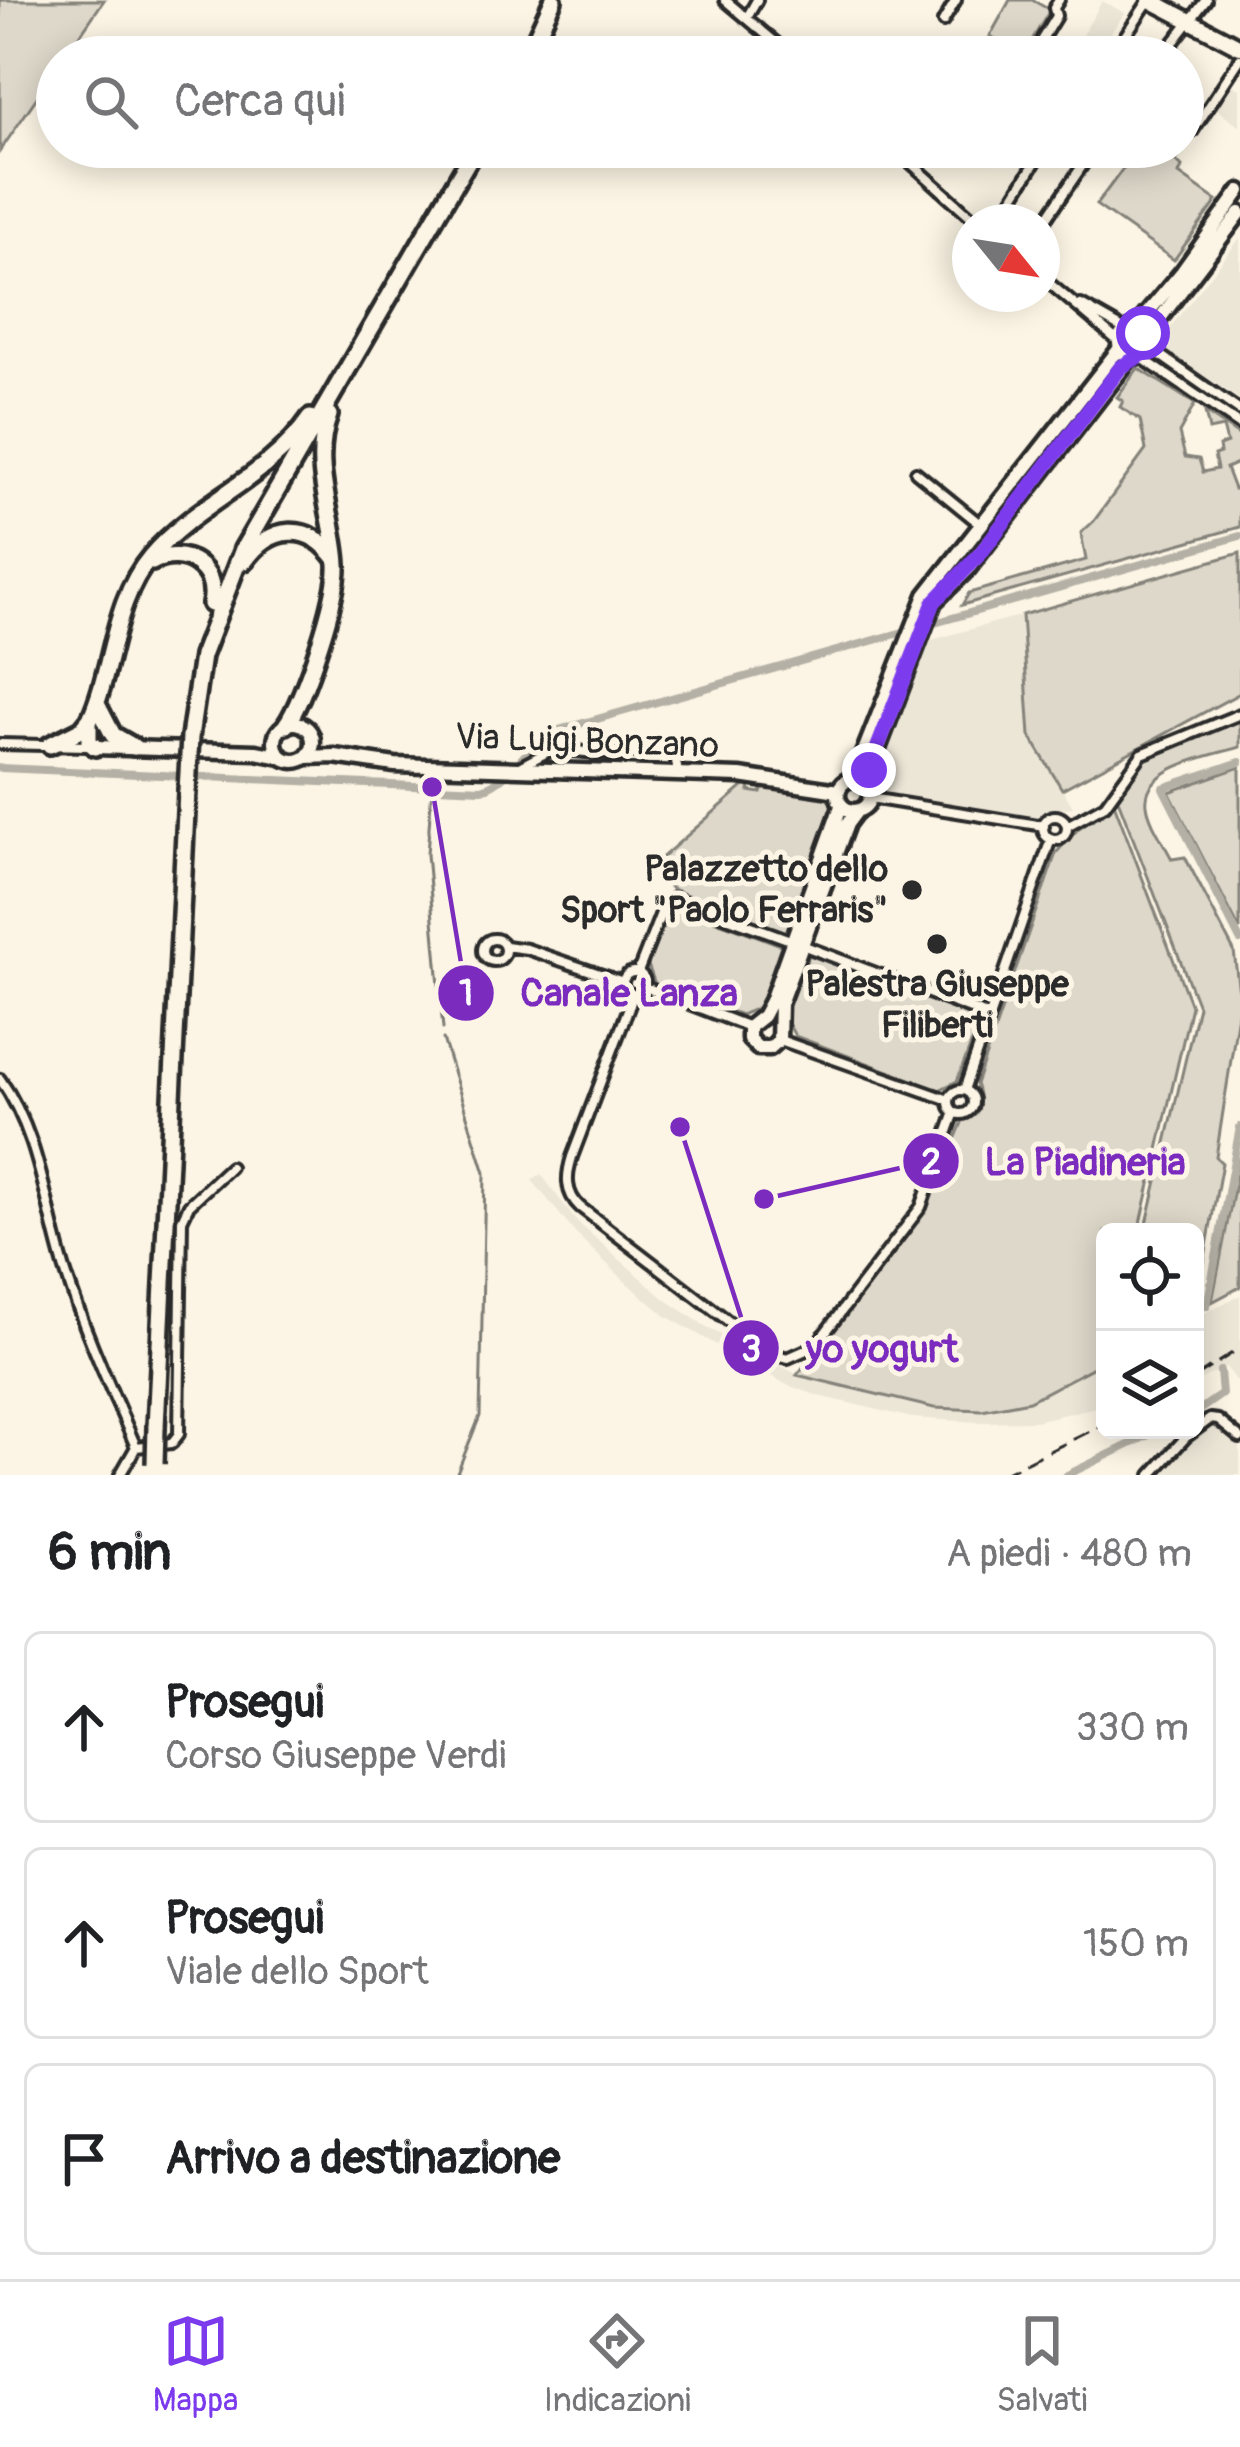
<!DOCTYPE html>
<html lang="it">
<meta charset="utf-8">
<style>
:root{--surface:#fff;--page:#f6f6f6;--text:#202124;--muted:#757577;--line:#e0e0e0;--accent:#7c3aed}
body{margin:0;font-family:Pangolin,sans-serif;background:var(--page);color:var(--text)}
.controls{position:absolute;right:36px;bottom:36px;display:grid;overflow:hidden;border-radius:18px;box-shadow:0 6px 30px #0003}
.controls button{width:108px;height:108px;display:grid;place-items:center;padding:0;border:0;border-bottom:3px solid var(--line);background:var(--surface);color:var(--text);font:60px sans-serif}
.compass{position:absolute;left:952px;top:204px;width:108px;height:108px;border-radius:50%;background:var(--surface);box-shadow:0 6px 30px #0003;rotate:120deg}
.stop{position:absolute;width:36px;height:36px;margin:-27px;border:9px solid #7c3aed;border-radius:50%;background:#fff}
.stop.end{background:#7c3aed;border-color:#fff;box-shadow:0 3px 12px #0008}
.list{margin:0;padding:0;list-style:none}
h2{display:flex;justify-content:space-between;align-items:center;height:156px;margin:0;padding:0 48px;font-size:51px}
h2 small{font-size:39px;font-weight:400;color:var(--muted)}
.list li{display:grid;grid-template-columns:78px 1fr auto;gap:36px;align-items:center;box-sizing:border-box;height:192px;margin:0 24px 24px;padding:0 24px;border:3px solid var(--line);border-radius:18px}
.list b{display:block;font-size:45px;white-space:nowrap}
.list p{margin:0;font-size:39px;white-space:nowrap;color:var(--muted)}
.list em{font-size:39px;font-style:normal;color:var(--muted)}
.icon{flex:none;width:66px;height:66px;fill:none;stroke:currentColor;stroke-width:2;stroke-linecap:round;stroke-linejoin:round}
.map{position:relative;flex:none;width:1240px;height:1475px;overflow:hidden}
.search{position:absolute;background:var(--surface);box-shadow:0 6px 30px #0003;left:36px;right:36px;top:36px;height:132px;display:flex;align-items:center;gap:30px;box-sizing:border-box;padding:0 42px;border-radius:66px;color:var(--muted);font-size:45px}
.sheet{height:804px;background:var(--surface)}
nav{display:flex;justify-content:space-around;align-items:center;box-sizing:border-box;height:168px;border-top:3px solid var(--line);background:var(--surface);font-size:33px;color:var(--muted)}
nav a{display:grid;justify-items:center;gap:6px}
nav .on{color:var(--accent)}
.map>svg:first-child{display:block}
.built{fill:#ece6d7}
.green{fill:#ded8ca;stroke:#84827a;stroke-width:3}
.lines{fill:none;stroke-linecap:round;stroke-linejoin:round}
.stream{stroke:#7d7b74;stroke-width:3}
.canal{stroke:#b4b0a5;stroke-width:8}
.street-casing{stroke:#2b2b2b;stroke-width:16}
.secondary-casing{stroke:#2b2b2b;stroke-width:21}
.primary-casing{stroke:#2b2b2b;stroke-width:22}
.highway-casing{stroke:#2b2b2b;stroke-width:24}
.street{stroke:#fcf5e5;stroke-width:8}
.secondary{stroke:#fcf5e5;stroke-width:12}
.primary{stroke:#fcf5e5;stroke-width:14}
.highway{stroke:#fcf5e5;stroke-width:15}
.rail{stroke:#2b2b2b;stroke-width:3;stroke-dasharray:18 9;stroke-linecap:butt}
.highway-bridge-casing{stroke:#2b2b2b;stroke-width:24;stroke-linecap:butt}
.highway-bridge{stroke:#fcf5e5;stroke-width:15}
.route{stroke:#7c3aed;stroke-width:15}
.poi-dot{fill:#2b2b2b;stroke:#fcf5e5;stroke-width:4.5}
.labels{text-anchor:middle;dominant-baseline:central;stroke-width:10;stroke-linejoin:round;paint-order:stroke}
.street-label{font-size:36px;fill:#2b2b2b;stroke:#fcf5e5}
.poi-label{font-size:36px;font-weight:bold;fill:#2b2b2b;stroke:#fcf5e5;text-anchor:end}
.leader{fill:none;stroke:#7b2cbf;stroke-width:4.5}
.callout-dot{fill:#7b2cbf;stroke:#fcf5e5;stroke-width:4.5}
.mark-label{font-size:36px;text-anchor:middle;font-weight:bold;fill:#fff}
.callout-label{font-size:39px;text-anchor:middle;font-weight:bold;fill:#7b2cbf;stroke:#fcf5e5;stroke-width:10;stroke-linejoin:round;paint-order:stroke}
</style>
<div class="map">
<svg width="1240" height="1475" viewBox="0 0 1240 1475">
<rect width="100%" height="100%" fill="#fcf5e5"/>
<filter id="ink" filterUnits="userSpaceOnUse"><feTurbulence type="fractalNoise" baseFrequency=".00833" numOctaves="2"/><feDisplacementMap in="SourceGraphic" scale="24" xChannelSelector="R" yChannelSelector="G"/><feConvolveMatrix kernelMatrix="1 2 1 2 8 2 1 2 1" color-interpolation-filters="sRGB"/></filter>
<g filter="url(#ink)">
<path class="built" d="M1102 1 1125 13 1111 32 1118 38 1104 57H1070Z
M1230 84 1240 89V126L1214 107Z
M1240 238V400L1157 344Z
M1022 615 1031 736 1073 807 1050 810 1031 818 889 794 879 789 876 772 928 641Z
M541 1174 576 1221 665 1299 708 1328 806 1379 934 1408 982 1410 1029 1401 1105 1361V1405L1035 1421 977 1422 912 1418 819 1396 787 1385 666 1316 627 1283 575 1233 532 1180Z
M1240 1295V1385L1226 1367 1195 1382V1318Z
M1212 1423 1240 1444V1475H1159Z"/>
<path class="green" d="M0 0H104L65 57H57V68L0 151Z
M1010 0H1032L1050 10 1023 55 990 36Z
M1183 141 1188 144 1176 161 1182 167 1179 174 1217 201 1174 260 1096 205 1139 147H1183Z
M1138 368 1195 404 1179 433 1185 457 1199 459 1203 472 1217 469 1214 455 1220 453 1219 446 1227 443 1223 427 1209 430 1205 412 1240 436V462L1226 468 1234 489 1240 488V527L962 605 969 593 1086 560 1081 533 1094 521 1146 450 1140 420 1120 407 1123 401 1117 397Z
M1240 553V693L1062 789 1030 736 1022 615Z
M1240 718V747C1212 756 1142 766 1147 805 1149 822 1164 843 1172 859L1185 857 1234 951 1240 1001 1216 1157 1222 1163 1195 1312V1232H1145L1198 1006 1117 797 1146 759Z
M1240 767V930L1169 792Z
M745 785H750L749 791 761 793 763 787 823 795 835 807 787 935 672 889 651 867Z
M1114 803 1191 1006 1139 1232H1105V1361L1029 1401 982 1410 934 1408 797 1375 926 1209 964 1118 973 1116C981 1104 981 1098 976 1084L1056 853 1079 828Z
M676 906 781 945 760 1007 741 1015 655 984 648 965 669 912Z
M809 955 971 1016 977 1029 957 1081 939 1090 795 1036 784 1016Z
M1240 1158V1287L1212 1302Z"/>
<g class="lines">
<path class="stream" d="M432 787 427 854 443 1029
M443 1039 485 1173 480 1416 456 1475"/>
<path class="canal" d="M924 626 1240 536
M1240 762 1163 788 1240 940
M0 768 482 789C513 779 525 745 555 731L910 630
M1207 1306 1240 1127
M1195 1413 1222 1394 1220 1371
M1067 1475 1159 1430"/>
<g class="street-casing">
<path id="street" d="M725 0 793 57
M748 16 757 0
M943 22 956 0
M1042 39 1056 16 1054 8 1059 0
M1111 57 1149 0
M1162 57 1206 0
M1183 134 1192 132 1240 59
M893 147 977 222
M1030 147 1041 153
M998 222 1045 147
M1042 225 1095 147
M1042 277 1119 342
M1081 305 1127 331
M1147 346 1240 411
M1139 356 1240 425
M916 472 980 524
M0 744 88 746
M521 766 553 749 618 755 657 746 675 754 678 774
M870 798 1044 826
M1043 828a12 12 0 1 1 24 0a12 12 0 1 1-24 0Z
M1067 826 1105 805 1142 754 1240 714
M483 950a11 11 0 1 1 22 0a11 11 0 1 1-22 0Z
M802 945 989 1016
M505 946 527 949 623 982
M623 983a11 11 0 1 1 22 0a11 11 0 1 1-22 0Z
M638 972 663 908 674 898 793 941
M645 987 749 1027
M634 994 572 1157C566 1176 565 1193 580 1207L770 1353 788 1358 815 1346 921 1207 955 1112
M780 1040 949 1100
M0 1079C41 1137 45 1207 66 1273 85 1333 111 1389 136 1447L120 1475
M964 1090 1051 839
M949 1102a12 12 0 1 1 24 0a12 12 0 1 1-24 0Z
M136 1447 172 1443 179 1434 182 1220 189 1205 230 1167
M1151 1475 1186 1437 1210 1419 1218 1420 1240 1438"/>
</g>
<g class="secondary-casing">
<path id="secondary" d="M1119 343a14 14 0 1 1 28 0a14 14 0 1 1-28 0Z
M1134 329 1182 272 1240 191
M1146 337 1240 213
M275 742a19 19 0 1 1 38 0a19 19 0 1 1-38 0Z
M95 747 256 752 282 757
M307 757 334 756 395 765 740 776 838 791
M838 795a16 16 0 1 1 32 0a16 16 0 1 1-32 0Z
M853 779 926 595 1120 348
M865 783 934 602 968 569 1131 357
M841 806 771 1001 763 1016 749 1027V1039L758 1048H770L779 1040 780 1004 847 824 856 812"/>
</g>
<g class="primary-casing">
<path id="primary" d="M1150 0 1240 47"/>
</g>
<g class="highway-casing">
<path id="highway" d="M527 57 553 0
M245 561C270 525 309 521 336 559
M152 562C183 546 219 567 211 604
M97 704 113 735 134 747
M89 722V742L95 747
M286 725C304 700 339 595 337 564 334 514 310 466 329 415
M190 737 202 656 243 549 476 147
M50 745 82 729 90 719C114 667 112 602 151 556 197 502 269 478 310 418
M156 1427 187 791"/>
</g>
<use href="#street" class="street"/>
<use href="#secondary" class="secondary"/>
<use href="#primary" class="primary"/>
<use href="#highway" class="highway"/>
<path class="rail" d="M1195 1377 1240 1348
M1000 1475 1105 1424"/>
<g class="highway-bridge-casing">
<path id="highway-bridge" d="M187 791 190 737
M155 1464 156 1427"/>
</g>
<use href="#highway-bridge" class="highway-bridge"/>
</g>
</g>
<g class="lines" filter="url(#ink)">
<path class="route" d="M869 770 934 602 980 554 1121 367 1143 354 1147 341 1143 333"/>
</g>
<g class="poi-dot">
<circle cx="912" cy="890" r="12"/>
<circle cx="937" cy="944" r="12"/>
</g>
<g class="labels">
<g class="street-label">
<text transform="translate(587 741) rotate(2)">Via Luigi Bonzano</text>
</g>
<g class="poi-label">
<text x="888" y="869">Palazzetto dello<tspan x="888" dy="41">Sport "Paolo Ferraris"</tspan></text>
<text x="937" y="984" text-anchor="middle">Palestra Giuseppe<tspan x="937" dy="41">Filiberti</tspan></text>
</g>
</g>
<path class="leader" d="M432 787L466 993M764 1199L931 1161M680 1127L751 1348"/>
<g class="callout-dot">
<circle cx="432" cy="787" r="12"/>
<circle cx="764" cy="1199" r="12"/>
<circle cx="680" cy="1127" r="12"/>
<circle cx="466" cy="993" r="30"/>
<circle cx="931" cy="1161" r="30"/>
<circle cx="751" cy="1348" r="30"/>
</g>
<g class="mark-label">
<text x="466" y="1005">1</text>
<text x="931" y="1174">2</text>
<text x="751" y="1361">3</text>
</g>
<g class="callout-label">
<text x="629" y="1006">Canale Lanza</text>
<text x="1085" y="1175">La Piadineria</text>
<text x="882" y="1362">yo yogurt</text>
</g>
</svg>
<div class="controls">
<button><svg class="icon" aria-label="locate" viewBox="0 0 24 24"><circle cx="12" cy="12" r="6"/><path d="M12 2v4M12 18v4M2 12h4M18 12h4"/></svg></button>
<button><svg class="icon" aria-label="layers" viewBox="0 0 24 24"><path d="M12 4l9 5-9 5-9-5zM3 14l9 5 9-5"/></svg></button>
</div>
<svg class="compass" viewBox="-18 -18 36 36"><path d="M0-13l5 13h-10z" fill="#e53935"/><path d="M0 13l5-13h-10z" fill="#757577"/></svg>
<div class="stop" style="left:1143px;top:333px"></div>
<div class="stop end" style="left:869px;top:770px"></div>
<div class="search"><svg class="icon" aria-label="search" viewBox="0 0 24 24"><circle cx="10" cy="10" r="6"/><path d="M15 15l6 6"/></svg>Cerca qui</div>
</div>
<section class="sheet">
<h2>6 min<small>A piedi · 480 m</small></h2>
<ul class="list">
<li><svg class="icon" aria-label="ahead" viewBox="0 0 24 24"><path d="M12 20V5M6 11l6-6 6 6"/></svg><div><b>Prosegui</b><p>Corso Giuseppe Verdi</p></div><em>330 m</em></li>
<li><svg class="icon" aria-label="ahead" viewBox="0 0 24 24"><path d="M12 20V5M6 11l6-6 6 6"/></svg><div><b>Prosegui</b><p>Viale dello Sport</p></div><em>150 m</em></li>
<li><svg class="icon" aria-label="arrive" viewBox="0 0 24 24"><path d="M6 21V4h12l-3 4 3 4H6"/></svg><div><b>Arrivo a destinazione</b></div></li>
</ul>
</section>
<nav>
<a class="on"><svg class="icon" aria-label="map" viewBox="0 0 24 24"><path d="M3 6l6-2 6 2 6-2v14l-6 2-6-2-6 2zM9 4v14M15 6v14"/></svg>Mappa</a>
<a><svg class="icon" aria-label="directions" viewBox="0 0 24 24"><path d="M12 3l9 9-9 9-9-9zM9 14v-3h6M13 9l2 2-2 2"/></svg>Indicazioni</a>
<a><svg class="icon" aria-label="saved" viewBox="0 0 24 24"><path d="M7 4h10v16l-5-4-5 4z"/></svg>Salvati</a>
</nav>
